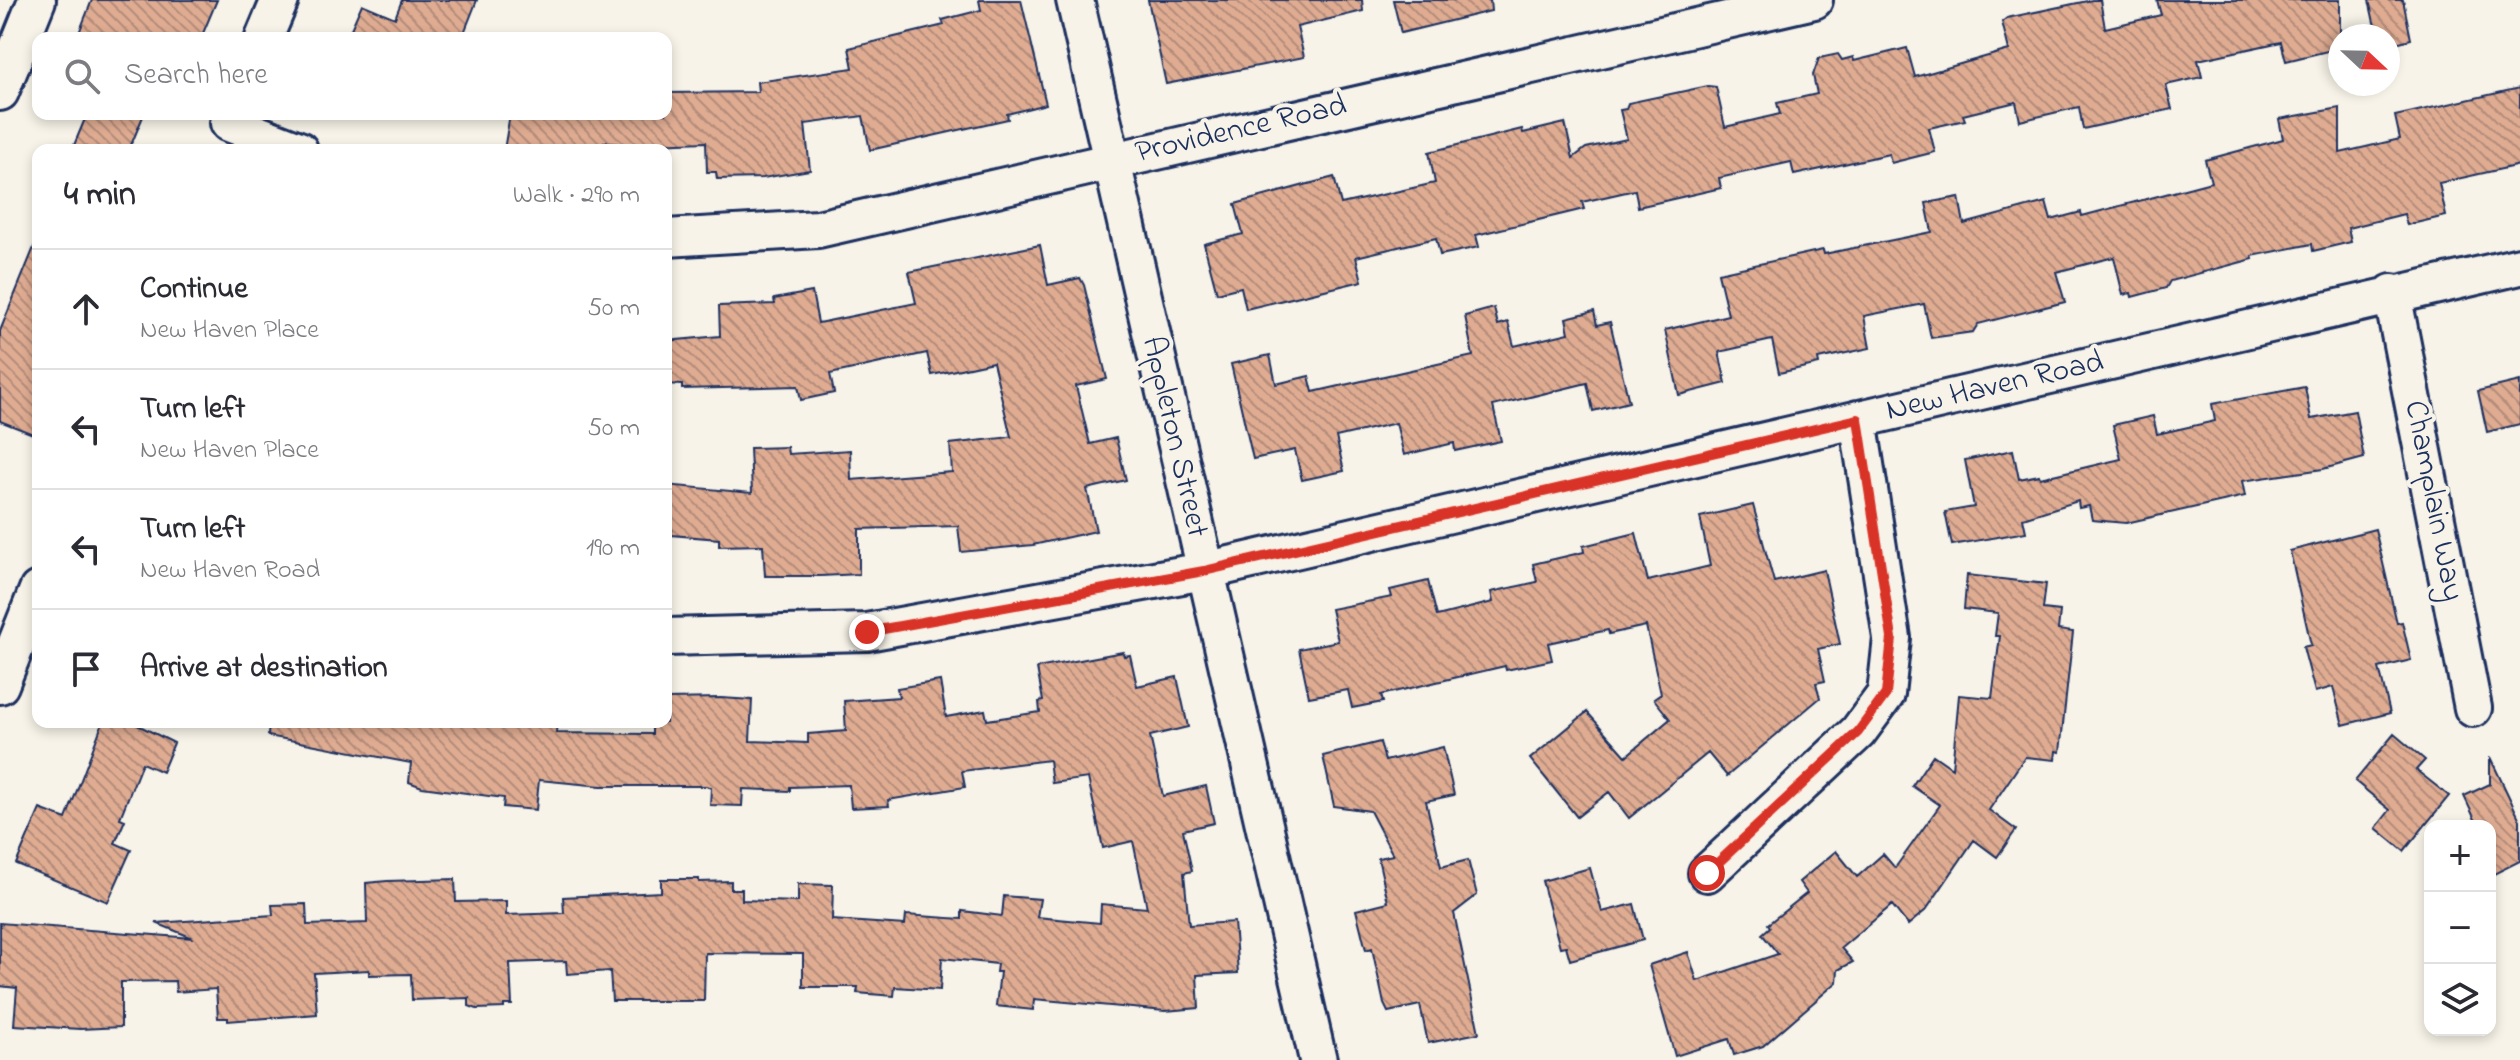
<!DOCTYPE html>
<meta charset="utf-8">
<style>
:root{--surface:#fff;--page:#f7f7f7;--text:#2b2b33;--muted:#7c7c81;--line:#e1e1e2}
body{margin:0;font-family:"Indie Flower",sans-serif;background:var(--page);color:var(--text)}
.controls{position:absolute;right:24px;bottom:24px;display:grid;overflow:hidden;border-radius:16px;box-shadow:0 4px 12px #0003}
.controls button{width:72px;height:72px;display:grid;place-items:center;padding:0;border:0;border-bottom:2px solid var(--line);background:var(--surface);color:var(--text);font:40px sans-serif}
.compass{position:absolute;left:2328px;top:24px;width:72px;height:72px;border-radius:50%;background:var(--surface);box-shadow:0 4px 12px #0003;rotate:112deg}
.stop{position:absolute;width:24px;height:24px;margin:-18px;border:6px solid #d93025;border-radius:50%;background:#fff}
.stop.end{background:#d93025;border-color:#fff;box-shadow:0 2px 8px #0008}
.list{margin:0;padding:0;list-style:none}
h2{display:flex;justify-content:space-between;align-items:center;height:104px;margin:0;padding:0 32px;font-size:34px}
h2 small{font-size:26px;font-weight:400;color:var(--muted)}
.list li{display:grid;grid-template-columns:52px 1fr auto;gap:24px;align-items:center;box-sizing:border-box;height:120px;padding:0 32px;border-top:2px solid var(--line)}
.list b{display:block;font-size:30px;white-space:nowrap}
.list p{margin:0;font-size:26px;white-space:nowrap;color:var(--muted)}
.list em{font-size:26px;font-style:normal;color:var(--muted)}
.icon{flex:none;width:44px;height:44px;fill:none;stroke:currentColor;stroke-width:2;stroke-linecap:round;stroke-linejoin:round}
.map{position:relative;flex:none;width:2520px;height:1060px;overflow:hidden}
.search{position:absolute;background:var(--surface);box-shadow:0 4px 12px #0003;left:32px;top:32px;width:640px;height:88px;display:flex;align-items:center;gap:20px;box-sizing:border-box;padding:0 28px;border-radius:16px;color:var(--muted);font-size:30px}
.panel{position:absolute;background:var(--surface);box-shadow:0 4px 12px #0003;left:32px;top:144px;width:640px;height:584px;border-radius:16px}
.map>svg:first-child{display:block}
.building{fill:url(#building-back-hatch);stroke:#1b2f5e;stroke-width:2}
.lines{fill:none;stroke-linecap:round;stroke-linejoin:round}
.minor-casing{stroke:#1b2f5e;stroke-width:42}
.minor{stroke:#f7f3e8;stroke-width:36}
.route{stroke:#d93025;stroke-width:10}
.labels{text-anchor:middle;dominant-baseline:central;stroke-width:8;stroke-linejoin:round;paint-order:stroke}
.street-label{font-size:32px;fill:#1b2f5e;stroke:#f7f3e8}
</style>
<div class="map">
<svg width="2520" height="1060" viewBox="0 0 2520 1060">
<defs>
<pattern id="building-back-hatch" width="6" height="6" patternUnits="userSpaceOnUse" patternTransform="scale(2)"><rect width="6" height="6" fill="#dfac92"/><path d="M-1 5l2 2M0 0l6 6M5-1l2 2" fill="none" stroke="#b48c7a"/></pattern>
</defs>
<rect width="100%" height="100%" fill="#f7f3e8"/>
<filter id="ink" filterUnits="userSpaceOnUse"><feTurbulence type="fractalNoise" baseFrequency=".0125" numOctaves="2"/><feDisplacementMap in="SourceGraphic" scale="16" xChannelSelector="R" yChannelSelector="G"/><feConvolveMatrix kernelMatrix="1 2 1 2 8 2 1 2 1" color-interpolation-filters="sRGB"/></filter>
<g filter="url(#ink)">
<path class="building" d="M92 0H217L201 38H77Z
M402 0H477L462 38H347L362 4 395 18Z
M979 0H1021L1046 104 1007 114 1008 119 870 150 863 116 805 124 810 170 763 178 717 179 716 172H707L706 142 625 145 604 142 603 150H504L510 114H666V93L758 92 757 82 853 68 849 48 944 25 942 20 981 10Z
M1148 0H1362L1363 11 1297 27 1304 57 1166 84Z
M1393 0H1490L1491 11 1401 33Z
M2092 0H2100L2105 28 2161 15 2157 0H2340V48L2286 61 2281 42 2198 60 2202 77 2166 85 2172 109 2083 129 2079 107 2020 121 2016 102 1963 115 1965 120 1929 128 1935 152 1891 163 1889 154 1794 175 1791 162 1719 178 1721 188 1638 207 1635 190 1582 202 1584 209 1476 235 1479 247 1440 255 1436 238 1356 257 1362 281 1246 309 1241 287 1217 293 1204 244 1243 234 1235 204 1334 177 1341 204 1435 183 1429 152 1522 129 1523 133 1565 123 1573 158 1586 148 1627 139 1620 110 1626 109 1628 103 1708 86 1716 87 1725 127 1780 114 1777 103 1817 94 1813 75 1819 58 1838 54 1842 60 1853 57 1854 61 1907 48 1915 77 2009 50 2002 22 2007 18Z
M2369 0H2403L2411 39 2388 45V36H2377Z
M2520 88V165L2439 183 2446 216 2407 225 2404 214 2348 228 2351 242 2313 251 2312 244 2252 256 2253 259 2170 281 2166 288 2132 297 2131 293 2123 295 2114 257 2056 272 2065 302 1978 324 1973 332 1931 338 1924 304 1864 316 1870 348 1818 359 1819 364 1779 373 1772 340 1719 352 1726 383 1679 395 1665 330 1728 315 1718 273 1823 250 1824 254 1932 232 1926 203 1959 197 1964 224 2046 202 2051 220 2081 212 2082 216 2211 182 2205 160 2283 139 2279 119 2340 108V153L2400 139 2395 116Z
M87 114H144L129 150H72Z
M37 240H38V436L0 421V331Z
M1040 245 1048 285 1080 278 1084 285 1107 379 1076 386 1090 444 1116 438 1126 480 1087 489 1096 531 1033 545 961 552 958 526 859 529V574L821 576H765L763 545 719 546V539L671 535 672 530 666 529V485L752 493 750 448 787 447 788 454 850 450 851 480 952 472 950 444 1011 437 993 362 932 375 927 353 830 374 834 393 801 400 798 386 682 389V385L666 384V341L720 336 719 306 775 304 774 299 812 292 818 323 916 303 909 272Z
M1494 308 1498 325 1508 322 1514 346 1569 333 1566 318 1594 311 1597 325 1610 322 1629 402 1593 411 1587 383 1493 406 1501 441 1455 451 1454 443 1404 455 1396 423 1336 437 1344 471 1302 480 1295 450 1253 459 1231 364 1270 355 1276 384 1309 376 1313 392 1473 356 1465 316Z
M2520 381V424L2487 432 2478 391Z
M2305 387 2311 419 2355 411 2364 458 2323 469 2242 481 2245 496 2126 523 2092 520 2089 506 2079 508 2078 501 2023 518 2026 532 1952 545 1945 512 1974 507 1965 460 2013 450 2019 479 2039 475 2040 478 2121 459 2113 425 2153 416 2157 434 2215 421 2212 404Z
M1753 505 1774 582 1824 570 1840 644 1818 649 1825 681 1816 683 1820 698 1727 776 1708 753 1629 818 1609 792 1577 817 1530 759 1587 712 1626 756 1670 719 1654 699 1661 694 1646 626 1609 634 1608 630 1548 643 1552 660 1506 670 1505 666 1381 695 1383 702 1352 708 1348 690 1309 697 1299 649 1338 641 1331 609 1392 597 1390 590 1428 581 1437 616 1493 602 1491 592 1537 582 1533 564 1584 552 1583 546 1636 533 1648 581 1710 566 1700 517Z
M2375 529 2397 623 2402 622 2411 660 2379 668 2390 713 2343 725 2333 687 2315 692 2303 647 2311 645 2290 551Z
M1967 575 2046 584 2043 609 2060 611 2058 630 2073 632 2060 752 2056 751 2055 760 2025 757 1989 810 2016 830 1997 857 1974 840 1926 910 1908 925 1892 905 1841 948 1853 962 1838 970 1837 982 1763 1046 1734 1055 1729 1039 1675 1056 1649 965 1688 952 1697 981 1778 954 1762 934 1770 927 1768 924 1807 893 1799 882 1836 851 1857 877 1883 854 1895 868 1940 805 1912 786 1933 755 1952 768 1959 695 1992 698 2000 636H1995L1998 613 1964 609Z
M1123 652 1124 656 1130 655 1137 686 1177 677 1188 727 1150 736 1163 796 1206 786 1214 823 1183 830 1192 871 1184 873 1189 925 1234 922 1238 973 1197 975 1199 1008 1165 1011 1034 999 1033 1010 996 1006 1000 972H996L997 964 942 958 940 990 895 987 894 996 857 993 858 987H803V954L705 953 704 1001H612L610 971 567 974 566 961 510 963 512 1005H504V1008L477 1009 469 1006V998L412 1000 411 974 369 975V970L314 973 317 1014 228 1021V1018H218L216 989 176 992 175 981 121 982V1027L80 1029 14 1025 17 988 0 986V923L193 938 156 923 273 915 272 905 306 904 307 925 367 923 366 883 387 881 455 879 456 902 506 901V915L564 913 563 897 661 892V879H699V882L731 881V889H742V900L798 902V884L833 885 832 920 905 925 906 915 962 919V911L1002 916 1004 896 1040 899 1037 917 1100 923 1101 904 1147 908 1133 841 1103 848 1088 778 1052 783 1049 760 962 771 965 787 888 800 889 806 851 808 849 785 790 787V791L743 789 742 806 710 805 711 788 706 786H601L539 780 536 810 503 807 504 798 422 787 409 782 411 763 268 736 269 722H557L556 733 652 734V722H666V699L721 698 752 700 750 741 808 743V734L846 731 844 701 899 697 897 688 940 681 946 717 985 710 987 720 1040 712 1039 702 1043 701 1037 668Z
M103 722H132L174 743 162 772 142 763 120 818 125 820 115 843 131 850 108 902 16 864 40 809 66 819Z
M2394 734 2425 760 2416 770 2449 796 2404 851 2376 828 2390 810 2355 781Z
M1380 742 1385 761 1443 747 1454 795 1426 801 1441 867 1468 860 1477 895 1454 913 1479 1033 1428 1043 1420 1005 1388 1012 1384 1004 1372 948 1366 950 1356 910 1388 902 1378 858 1393 855 1370 811 1334 806 1323 756Z
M2490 757 2520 820V861L2490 876V826H2478L2464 796 2490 784Z
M1590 868 1602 912 1634 904 1643 940 1570 960 1566 946 1560 947 1542 881Z"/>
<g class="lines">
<g class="minor-casing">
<path id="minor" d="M1075 0 1318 1060
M264 38 280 0
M0 92 37 0
M229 123 299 150
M666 238 818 229 1814 0
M2392 293 2473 708
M666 637 867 632 1204 571 2520 266
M0 685 38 590
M1707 873 1858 732 1886 694 1892 638 1858 419"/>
</g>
<use href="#minor" class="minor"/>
</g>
</g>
<g class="lines" filter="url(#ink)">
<path class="route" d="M867 632 1204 571 1858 419 1892 638 1886 694 1858 732 1707 873"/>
</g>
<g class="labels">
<g class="street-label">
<text transform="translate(1241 130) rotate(-13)">Providence Road</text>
<text transform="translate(1995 387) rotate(-13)">New Haven Road</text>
<text transform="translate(1174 437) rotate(77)">Appleton Street</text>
<text transform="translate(2433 501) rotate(79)">Champlain Way</text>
</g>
</g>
</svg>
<div class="controls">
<button>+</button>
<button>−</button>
<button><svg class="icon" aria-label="layers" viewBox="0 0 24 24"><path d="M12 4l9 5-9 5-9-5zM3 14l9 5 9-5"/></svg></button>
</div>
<svg class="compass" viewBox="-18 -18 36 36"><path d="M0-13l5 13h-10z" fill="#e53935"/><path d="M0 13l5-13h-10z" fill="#7c7c81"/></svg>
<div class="stop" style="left:1707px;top:873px"></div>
<div class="stop end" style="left:867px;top:632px"></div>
<div class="search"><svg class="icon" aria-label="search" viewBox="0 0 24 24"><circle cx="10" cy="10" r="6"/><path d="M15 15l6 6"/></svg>Search here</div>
<section class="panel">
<h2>4 min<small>Walk · 290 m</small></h2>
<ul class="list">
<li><svg class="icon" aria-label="ahead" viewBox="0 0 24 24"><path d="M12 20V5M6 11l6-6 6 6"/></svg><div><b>Continue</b><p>New Haven Place</p></div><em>50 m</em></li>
<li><svg class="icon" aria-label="left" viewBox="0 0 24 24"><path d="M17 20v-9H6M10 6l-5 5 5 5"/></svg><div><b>Turn left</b><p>New Haven Place</p></div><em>50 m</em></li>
<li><svg class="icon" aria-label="left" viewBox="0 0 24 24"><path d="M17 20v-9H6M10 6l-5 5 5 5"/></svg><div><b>Turn left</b><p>New Haven Road</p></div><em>190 m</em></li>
<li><svg class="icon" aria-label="arrive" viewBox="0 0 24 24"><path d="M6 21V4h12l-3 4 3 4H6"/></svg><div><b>Arrive at destination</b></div></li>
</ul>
</section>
</div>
